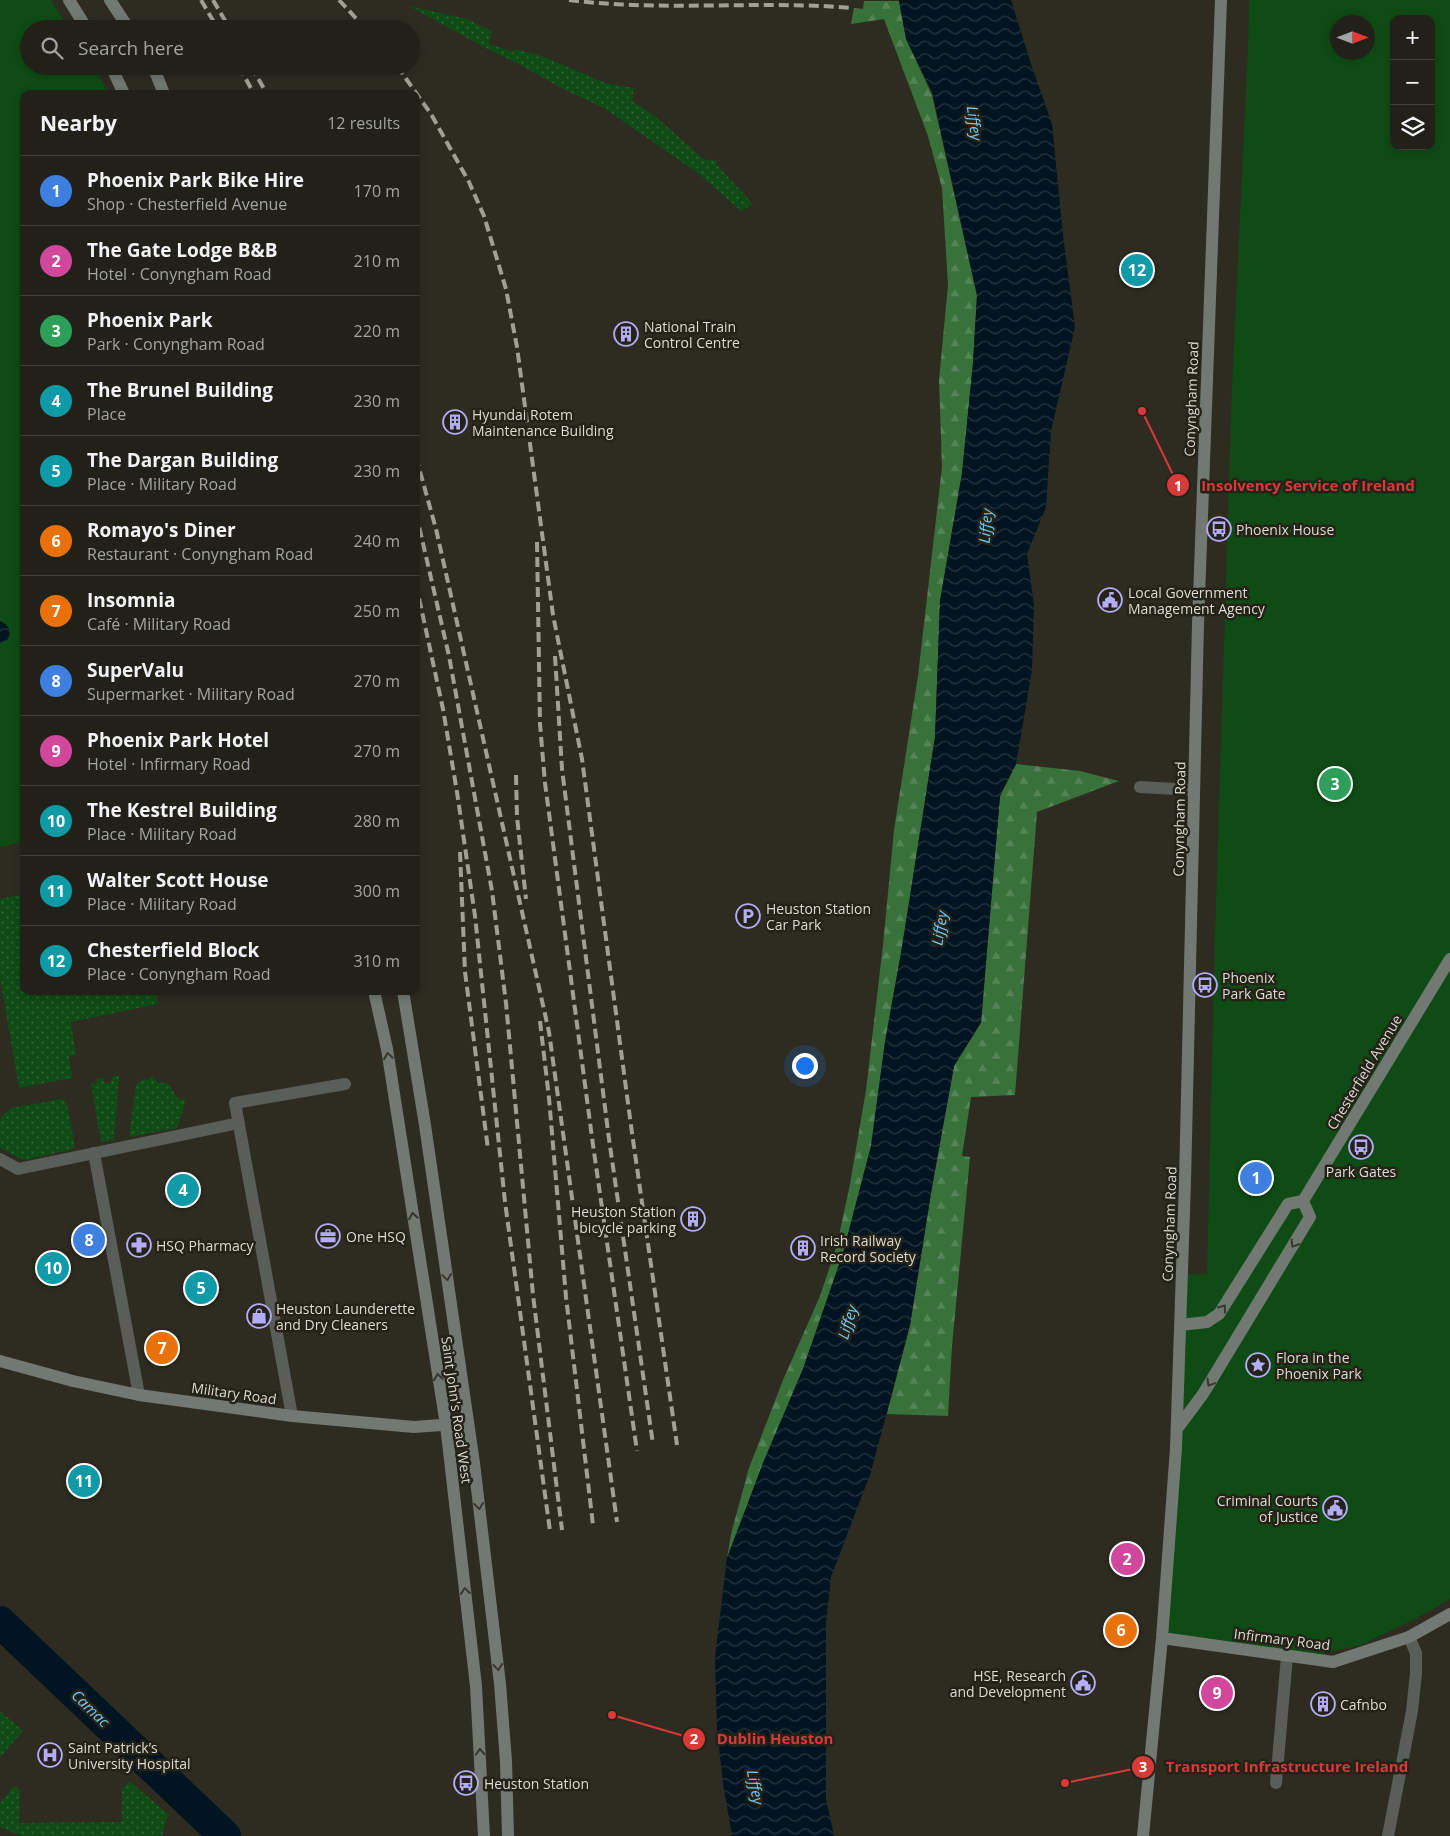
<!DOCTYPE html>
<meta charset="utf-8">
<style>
:root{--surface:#222119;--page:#2a2922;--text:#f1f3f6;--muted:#a2a3a2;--line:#3f3e38;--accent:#ea580c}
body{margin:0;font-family:"Open Sans",sans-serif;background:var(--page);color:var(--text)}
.controls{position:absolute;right:15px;top:15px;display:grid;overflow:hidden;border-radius:10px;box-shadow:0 2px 8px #0003}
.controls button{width:45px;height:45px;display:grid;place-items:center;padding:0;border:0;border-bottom:1px solid var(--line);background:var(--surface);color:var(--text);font:25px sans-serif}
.compass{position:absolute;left:1330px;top:15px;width:45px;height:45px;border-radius:50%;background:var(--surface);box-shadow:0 2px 8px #0003;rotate:90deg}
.you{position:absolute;left:804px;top:1065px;width:18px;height:18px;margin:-12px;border:4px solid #fff;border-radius:50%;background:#1a73e8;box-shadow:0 0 0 8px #1a73e833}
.badge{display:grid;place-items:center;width:32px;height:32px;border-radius:50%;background:var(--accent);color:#fff;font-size:16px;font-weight:700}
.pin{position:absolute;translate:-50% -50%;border:2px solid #fff;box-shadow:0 1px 5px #0006}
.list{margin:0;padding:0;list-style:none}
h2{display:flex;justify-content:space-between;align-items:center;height:65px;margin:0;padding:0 20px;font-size:21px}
h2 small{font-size:16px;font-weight:400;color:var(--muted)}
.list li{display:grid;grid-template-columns:32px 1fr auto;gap:15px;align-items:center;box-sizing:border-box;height:70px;padding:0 20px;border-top:1px solid var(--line)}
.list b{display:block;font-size:19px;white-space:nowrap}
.list p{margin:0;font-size:16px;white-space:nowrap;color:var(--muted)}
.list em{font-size:16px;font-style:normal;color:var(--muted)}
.icon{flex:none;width:28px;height:28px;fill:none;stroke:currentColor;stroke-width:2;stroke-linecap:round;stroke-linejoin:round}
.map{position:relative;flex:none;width:1450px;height:1836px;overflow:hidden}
.search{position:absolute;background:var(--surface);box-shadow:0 2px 8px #0003;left:20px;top:20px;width:400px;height:55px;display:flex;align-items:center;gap:12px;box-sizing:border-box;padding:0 18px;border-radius:28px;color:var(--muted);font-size:19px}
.panel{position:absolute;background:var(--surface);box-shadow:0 2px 8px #0003;left:20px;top:90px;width:400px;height:905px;border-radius:10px}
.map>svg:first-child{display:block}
.grass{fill:url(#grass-dots)}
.forest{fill:url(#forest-firs)}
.park{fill:#0f4b15;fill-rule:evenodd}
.water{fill:url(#water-waves)}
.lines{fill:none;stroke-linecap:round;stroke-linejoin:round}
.river{stroke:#001521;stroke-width:32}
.street{stroke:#595e59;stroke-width:12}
.secondary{stroke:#727972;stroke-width:12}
.rail{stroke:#a19f96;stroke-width:4;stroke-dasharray:10 5;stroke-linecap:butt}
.oneway{stroke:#38382e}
.labels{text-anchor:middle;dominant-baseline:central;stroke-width:5;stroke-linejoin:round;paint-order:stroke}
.poi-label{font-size:14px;fill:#dcdbd3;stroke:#252218;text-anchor:start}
.street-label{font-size:14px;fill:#dcdbd3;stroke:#252218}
.water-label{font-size:15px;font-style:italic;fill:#70ccf9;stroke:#252218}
.leader{fill:none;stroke:#d73a39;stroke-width:2}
.callout-dot{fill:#d73a39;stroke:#252218;stroke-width:2}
.mark-label{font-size:15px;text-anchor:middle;font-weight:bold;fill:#fff}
.callout-label{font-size:15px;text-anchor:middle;font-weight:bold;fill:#d73a39;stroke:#252218;stroke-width:5;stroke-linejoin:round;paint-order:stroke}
</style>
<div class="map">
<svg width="1450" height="1836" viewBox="0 0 1450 1836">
<defs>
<pattern id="grass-dots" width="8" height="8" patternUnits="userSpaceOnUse" patternTransform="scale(1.25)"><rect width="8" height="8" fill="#0f4b15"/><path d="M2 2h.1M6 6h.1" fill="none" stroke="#316436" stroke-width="1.8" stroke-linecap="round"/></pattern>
<pattern id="forest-firs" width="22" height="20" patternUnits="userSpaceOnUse" patternTransform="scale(1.25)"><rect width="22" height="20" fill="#38713a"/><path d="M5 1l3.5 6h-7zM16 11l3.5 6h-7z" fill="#548556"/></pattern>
<pattern id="water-waves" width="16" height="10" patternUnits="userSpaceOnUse" patternTransform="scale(1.25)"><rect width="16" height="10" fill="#001521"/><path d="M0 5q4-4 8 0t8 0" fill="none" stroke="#253640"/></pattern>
</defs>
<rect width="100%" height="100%" fill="#2e2c21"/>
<path class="grass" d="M409 6 467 19 492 31 489 44 513 52 514 49 539 55 608 84 634 88 632 101 656 117 703 159 718 161 716 164 753 204 741 211 699 174 604 108 561 88 521 65 482 46Z
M24 894V991H170L156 994 158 1004 71 1022 76 1055 69 1057 72 1078 19 1088 0 978V899Z
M113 1076H119L114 1140 101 1142 91 1083 96 1085 97 1079 104 1078V1083L110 1084Z
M153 1076 157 1082 169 1084 177 1098 186 1100 177 1128 129 1137 136 1085 144 1078 147 1080Z
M62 1099 67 1104 75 1147 70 1150 23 1160 0 1148V1120L4 1114 11 1108Z
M0 1711 23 1731 0 1757Z
M129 1781 168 1814 162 1836H21L0 1827V1803L14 1786 20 1790 19 1823 122 1822V1789Z"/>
<path class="forest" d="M864 1H899L906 39 932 95 977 296 973 363 962 473 940 601 935 737 902 947 885 1042 871 1146 843 1253 803 1369 763 1463 727 1558 731 1534 749 1468 783 1380 820 1296 837 1245 850 1184 866 1090 883 945 894 830 918 676 942 467 939 380 948 285 942 188 928 136 884 19 851 24 854 8 863 9Z
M1016 764 1080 771 1119 781 1037 812 1015 1095 971 1097 962 1156 970 1157 952 1346 948 1416 887 1414 910 1325 932 1187 954 1066 981 1023 1000 796Z"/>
<path class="park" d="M0 0H51L69 29H29V66H93L109 94H24V842L0 847Z
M1249 0H1450V1599L1417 1618 1361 1645 1303 1658 1162 1638 1182 1275 1207 1274 1215 936 1232 387 1248 48ZM1394 19H1431V146H1394ZM1338 22H1368V52H1338Z"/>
<path class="water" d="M899 0H1011L1031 64 1052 124 1063 235 1075 327 1051 431 1046 507 1027 554 1034 605 1032 670 1016 764 1000 796 981 1022 954 1066 932 1187 910 1325 871 1472 831 1577 826 1623V1799L834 1836H732L723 1784 717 1729 715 1657 727 1558 763 1463 803 1369 843 1253 871 1146 885 1042 902 947 935 737 940 601 962 473 973 363 977 295 932 92 906 39Z
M0 621C8 624 12 631 8 639L0 644Z"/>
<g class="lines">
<path class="river" d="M0 1622 225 1836"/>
<path class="street" d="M1140 787 1194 790
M94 1153 139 1395
M0 1159 18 1169 239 1123
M292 1416 235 1103 345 1084
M1276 1783 1287 1656
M1388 1836 1412 1711 1416 1673V1653L1409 1637"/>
<path class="secondary" d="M69 0 87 29
M110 0 129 29
M111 66 124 94
M153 66 164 94
M374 991 387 1049 446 1425 476 1686 484 1836
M403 991 425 1125 474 1463 500 1684 506 1761 508 1836
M1180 1325 1207 1322 1219 1314 1288 1204 1303 1201 1450 959
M0 1361 73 1381 139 1395 292 1416 414 1427 468 1423
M1177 1429 1203 1394 1310 1217 1303 1201
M1162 1638 1333 1662 1409 1637 1450 1614
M1143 1836 1162 1638 1176 1448 1185 1181 1198 624 1221 0"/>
<path class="rail" d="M201 0 218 29
M213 0 230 29
M339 0 366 29
M569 0C663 12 758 0 853 8
M239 66 254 94
M251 66 267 94
M397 66 431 114 469 182 484 216 506 289 517 347 553 615 582 759 632 1133 677 1445
M416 457 436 529 549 1032 617 1522
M416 513 449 656 492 891 506 1003 533 1295 562 1530
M537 542 540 724 545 783 593 1145 637 1451
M416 584 443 709 457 792 475 916 505 1202 550 1531
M555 656 562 769 609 1139 653 1444
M516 775 517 817 526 899
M460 852 465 972 488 1149
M540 1021 549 1098 566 1297 593 1525"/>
</g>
<defs><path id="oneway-chevron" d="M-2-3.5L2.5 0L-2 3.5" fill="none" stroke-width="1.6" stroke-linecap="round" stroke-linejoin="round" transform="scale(1.25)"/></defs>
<g class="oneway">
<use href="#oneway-chevron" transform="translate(388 1056) rotate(-99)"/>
<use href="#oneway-chevron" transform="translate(413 1216) rotate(-99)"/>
<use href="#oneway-chevron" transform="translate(1294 1244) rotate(121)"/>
<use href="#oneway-chevron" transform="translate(447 1277) rotate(82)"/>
<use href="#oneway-chevron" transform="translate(1223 1308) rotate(-54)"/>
<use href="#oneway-chevron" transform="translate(438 1377) rotate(-99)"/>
<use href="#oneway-chevron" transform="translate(1210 1383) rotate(121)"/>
<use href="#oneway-chevron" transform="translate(479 1506) rotate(83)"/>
<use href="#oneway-chevron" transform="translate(465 1591) rotate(-97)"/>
<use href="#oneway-chevron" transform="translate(498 1667) rotate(83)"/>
<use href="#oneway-chevron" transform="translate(480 1752) rotate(-93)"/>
</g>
<defs>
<g id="building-ring" transform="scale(1.25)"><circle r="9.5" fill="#252218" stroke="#b3adf9" stroke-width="1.5"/><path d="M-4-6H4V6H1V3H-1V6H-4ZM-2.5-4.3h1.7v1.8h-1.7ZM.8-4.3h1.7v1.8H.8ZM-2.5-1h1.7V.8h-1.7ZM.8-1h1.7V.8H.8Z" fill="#b3adf9"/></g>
<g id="bus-ring" transform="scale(1.25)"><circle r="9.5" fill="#252218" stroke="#b3adf9" stroke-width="1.5"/><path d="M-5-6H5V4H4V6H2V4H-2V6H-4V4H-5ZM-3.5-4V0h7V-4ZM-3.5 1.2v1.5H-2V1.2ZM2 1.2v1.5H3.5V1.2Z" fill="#b3adf9"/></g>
<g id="civic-ring" transform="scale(1.25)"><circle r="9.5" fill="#252218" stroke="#b3adf9" stroke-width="1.5"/><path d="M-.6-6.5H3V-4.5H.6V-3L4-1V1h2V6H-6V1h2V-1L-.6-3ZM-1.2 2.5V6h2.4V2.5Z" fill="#b3adf9"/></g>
<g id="parking-ring" transform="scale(1.25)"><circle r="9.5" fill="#252218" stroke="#b3adf9" stroke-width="1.5"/><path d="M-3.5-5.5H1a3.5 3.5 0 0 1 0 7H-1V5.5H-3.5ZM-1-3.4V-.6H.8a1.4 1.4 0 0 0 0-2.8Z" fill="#b3adf9"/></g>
<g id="office-ring" transform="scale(1.25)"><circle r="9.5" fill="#252218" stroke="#b3adf9" stroke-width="1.5"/><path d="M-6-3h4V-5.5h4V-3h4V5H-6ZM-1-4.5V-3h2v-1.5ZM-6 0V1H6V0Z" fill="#b3adf9"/></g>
<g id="pharmacy-ring" transform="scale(1.25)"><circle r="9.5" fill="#252218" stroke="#b3adf9" stroke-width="1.5"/><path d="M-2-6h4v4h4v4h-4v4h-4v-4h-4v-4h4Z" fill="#b3adf9"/></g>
<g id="shop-ring" transform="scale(1.25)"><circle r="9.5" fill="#252218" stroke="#b3adf9" stroke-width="1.5"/><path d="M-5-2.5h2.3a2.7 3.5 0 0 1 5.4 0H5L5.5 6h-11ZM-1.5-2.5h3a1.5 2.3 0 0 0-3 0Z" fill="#b3adf9"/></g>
<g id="sight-ring" transform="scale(1.25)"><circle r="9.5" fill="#252218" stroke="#b3adf9" stroke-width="1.5"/><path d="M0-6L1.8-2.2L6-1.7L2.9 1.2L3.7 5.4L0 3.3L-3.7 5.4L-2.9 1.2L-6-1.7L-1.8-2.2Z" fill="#b3adf9"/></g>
<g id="hospital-ring" transform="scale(1.25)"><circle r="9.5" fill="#252218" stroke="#b3adf9" stroke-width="1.5"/><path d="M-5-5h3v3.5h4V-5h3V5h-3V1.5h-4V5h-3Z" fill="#b3adf9"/></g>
</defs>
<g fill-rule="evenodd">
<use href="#building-ring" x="626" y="334"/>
<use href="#building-ring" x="455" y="422"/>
<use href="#bus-ring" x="1219" y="529"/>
<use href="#civic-ring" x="1110" y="600"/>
<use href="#parking-ring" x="748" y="916"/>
<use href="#bus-ring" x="1205" y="985"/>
<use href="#bus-ring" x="1361" y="1147"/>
<use href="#building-ring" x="693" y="1219"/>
<use href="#office-ring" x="328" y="1236"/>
<use href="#pharmacy-ring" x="139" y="1245"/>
<use href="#building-ring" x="803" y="1248"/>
<use href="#shop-ring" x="259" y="1316"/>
<use href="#sight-ring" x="1258" y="1365"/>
<use href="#civic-ring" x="1335" y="1508"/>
<use href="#civic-ring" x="1083" y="1683"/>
<use href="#building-ring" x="1323" y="1704"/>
<use href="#hospital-ring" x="50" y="1755"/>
<use href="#bus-ring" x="466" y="1783"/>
</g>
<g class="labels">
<g class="poi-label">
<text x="644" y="326">National Train<tspan x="644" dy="16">Control Centre</tspan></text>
<text x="472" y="414">Hyundai Rotem<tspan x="472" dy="16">Maintenance Building</tspan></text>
<text x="1236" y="529">Phoenix House</text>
<text x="1128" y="592">Local Government<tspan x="1128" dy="16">Management Agency</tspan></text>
<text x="766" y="908">Heuston Station<tspan x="766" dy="16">Car Park</tspan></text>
<text x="1222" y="977">Phoenix<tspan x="1222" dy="16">Park Gate</tspan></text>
<text x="1361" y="1171" text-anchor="middle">Park Gates</text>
<text x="676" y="1211" text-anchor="end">Heuston Station<tspan x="676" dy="16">bicycle parking</tspan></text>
<text x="346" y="1236">One HSQ</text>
<text x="820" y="1240">Irish Railway<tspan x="820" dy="16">Record Society</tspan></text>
<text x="156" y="1245">HSQ Pharmacy</text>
<text x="276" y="1308">Heuston Launderette<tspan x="276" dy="16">and Dry Cleaners</tspan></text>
<text x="1276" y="1357">Flora in the<tspan x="1276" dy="16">Phoenix Park</tspan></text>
<text x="1318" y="1500" text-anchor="end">Criminal Courts<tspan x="1318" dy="16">of Justice</tspan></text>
<text x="1066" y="1675" text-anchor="end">HSE, Research<tspan x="1066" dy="16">and Development</tspan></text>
<text x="1340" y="1704">Cafnbo</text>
<text x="68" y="1747">Saint Patrick’s<tspan x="68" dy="16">University Hospital</tspan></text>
<text x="484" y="1783">Heuston Station</text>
</g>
<g class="street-label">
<text transform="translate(1191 399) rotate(-88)">Conyngham Road</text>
<text transform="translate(1179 819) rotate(-89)">Conyngham Road</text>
<text transform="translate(1364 1072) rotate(-59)">Chesterfield Avenue</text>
<text transform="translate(1169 1224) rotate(-88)">Conyngham Road</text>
<text transform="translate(234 1393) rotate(8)">Military Road</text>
<text transform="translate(457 1410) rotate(82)">Saint John's Road West</text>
<text transform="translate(1282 1639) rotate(7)">Infirmary Road</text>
</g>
<g class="water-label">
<text transform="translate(975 123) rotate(82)">Liffey</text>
<text transform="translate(985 526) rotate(-85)">Liffey</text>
<text transform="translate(939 928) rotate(-81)">Liffey</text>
<text transform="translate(847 1322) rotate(-73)">Liffey</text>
<text transform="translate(91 1708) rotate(44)">Camac</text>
<text transform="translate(756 1787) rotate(79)">Liffey</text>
</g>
</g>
<path class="leader" d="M1142 411L1178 485M612 1715L694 1739M1065 1783L1143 1767"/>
<g class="callout-dot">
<circle cx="1142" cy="411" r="5"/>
<circle cx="612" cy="1715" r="5"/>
<circle cx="1065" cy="1783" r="5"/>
<circle cx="1178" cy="485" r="12"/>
<circle cx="694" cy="1739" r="12"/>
<circle cx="1143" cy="1767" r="12"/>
</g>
<g class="mark-label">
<text x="1178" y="491">1</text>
<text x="694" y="1744">2</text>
<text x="1143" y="1772">3</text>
</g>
<g class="callout-label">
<text x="1308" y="491">Insolvency Service of Ireland</text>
<text x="775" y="1744">Dublin Heuston</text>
<text x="1287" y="1772">Transport Infrastructure Ireland</text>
</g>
</svg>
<div class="controls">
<button>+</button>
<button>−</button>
<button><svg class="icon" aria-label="layers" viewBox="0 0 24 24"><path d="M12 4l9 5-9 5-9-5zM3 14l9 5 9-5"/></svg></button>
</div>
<svg class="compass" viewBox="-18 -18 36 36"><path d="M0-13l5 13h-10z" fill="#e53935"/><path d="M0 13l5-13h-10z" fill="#a2a3a2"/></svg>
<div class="you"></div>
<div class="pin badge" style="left:1256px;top:1178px;background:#3f7fe0">1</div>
<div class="pin badge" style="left:1127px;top:1559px;background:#d1479c">2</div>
<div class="pin badge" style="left:1335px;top:784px;background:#2e9e5b">3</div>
<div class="pin badge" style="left:183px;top:1190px;background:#0f9aa8">4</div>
<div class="pin badge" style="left:201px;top:1288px;background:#0f9aa8">5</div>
<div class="pin badge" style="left:1121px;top:1630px;background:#e8710a">6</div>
<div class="pin badge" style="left:162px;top:1348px;background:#e8710a">7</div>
<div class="pin badge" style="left:89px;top:1240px;background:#3f7fe0">8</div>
<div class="pin badge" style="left:1217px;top:1693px;background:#d1479c">9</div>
<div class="pin badge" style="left:53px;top:1268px;background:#0f9aa8">10</div>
<div class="pin badge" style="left:84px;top:1481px;background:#0f9aa8">11</div>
<div class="pin badge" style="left:1137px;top:270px;background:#0f9aa8">12</div>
<div class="search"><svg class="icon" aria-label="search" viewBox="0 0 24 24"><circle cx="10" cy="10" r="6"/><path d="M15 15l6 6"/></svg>Search here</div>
<section class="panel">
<h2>Nearby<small>12 results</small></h2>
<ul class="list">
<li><span class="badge" style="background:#3f7fe0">1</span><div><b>Phoenix Park Bike Hire</b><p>Shop · Chesterfield Avenue</p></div><em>170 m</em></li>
<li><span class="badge" style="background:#d1479c">2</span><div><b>The Gate Lodge B&amp;B</b><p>Hotel · Conyngham Road</p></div><em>210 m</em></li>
<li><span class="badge" style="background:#2e9e5b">3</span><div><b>Phoenix Park</b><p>Park · Conyngham Road</p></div><em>220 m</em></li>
<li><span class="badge" style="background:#0f9aa8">4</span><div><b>The Brunel Building</b><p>Place</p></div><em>230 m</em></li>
<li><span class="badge" style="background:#0f9aa8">5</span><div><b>The Dargan Building</b><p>Place · Military Road</p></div><em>230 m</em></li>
<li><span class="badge" style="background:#e8710a">6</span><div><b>Romayo's Diner</b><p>Restaurant · Conyngham Road</p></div><em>240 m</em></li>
<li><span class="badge" style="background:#e8710a">7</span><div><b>Insomnia</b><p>Café · Military Road</p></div><em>250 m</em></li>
<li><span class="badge" style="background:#3f7fe0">8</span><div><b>SuperValu</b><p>Supermarket · Military Road</p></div><em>270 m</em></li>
<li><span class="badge" style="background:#d1479c">9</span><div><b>Phoenix Park Hotel</b><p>Hotel · Infirmary Road</p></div><em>270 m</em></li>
<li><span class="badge" style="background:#0f9aa8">10</span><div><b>The Kestrel Building</b><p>Place · Military Road</p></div><em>280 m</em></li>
<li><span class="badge" style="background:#0f9aa8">11</span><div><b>Walter Scott House</b><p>Place · Military Road</p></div><em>300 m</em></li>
<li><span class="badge" style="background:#0f9aa8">12</span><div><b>Chesterfield Block</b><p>Place · Conyngham Road</p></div><em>310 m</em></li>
</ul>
</section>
</div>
